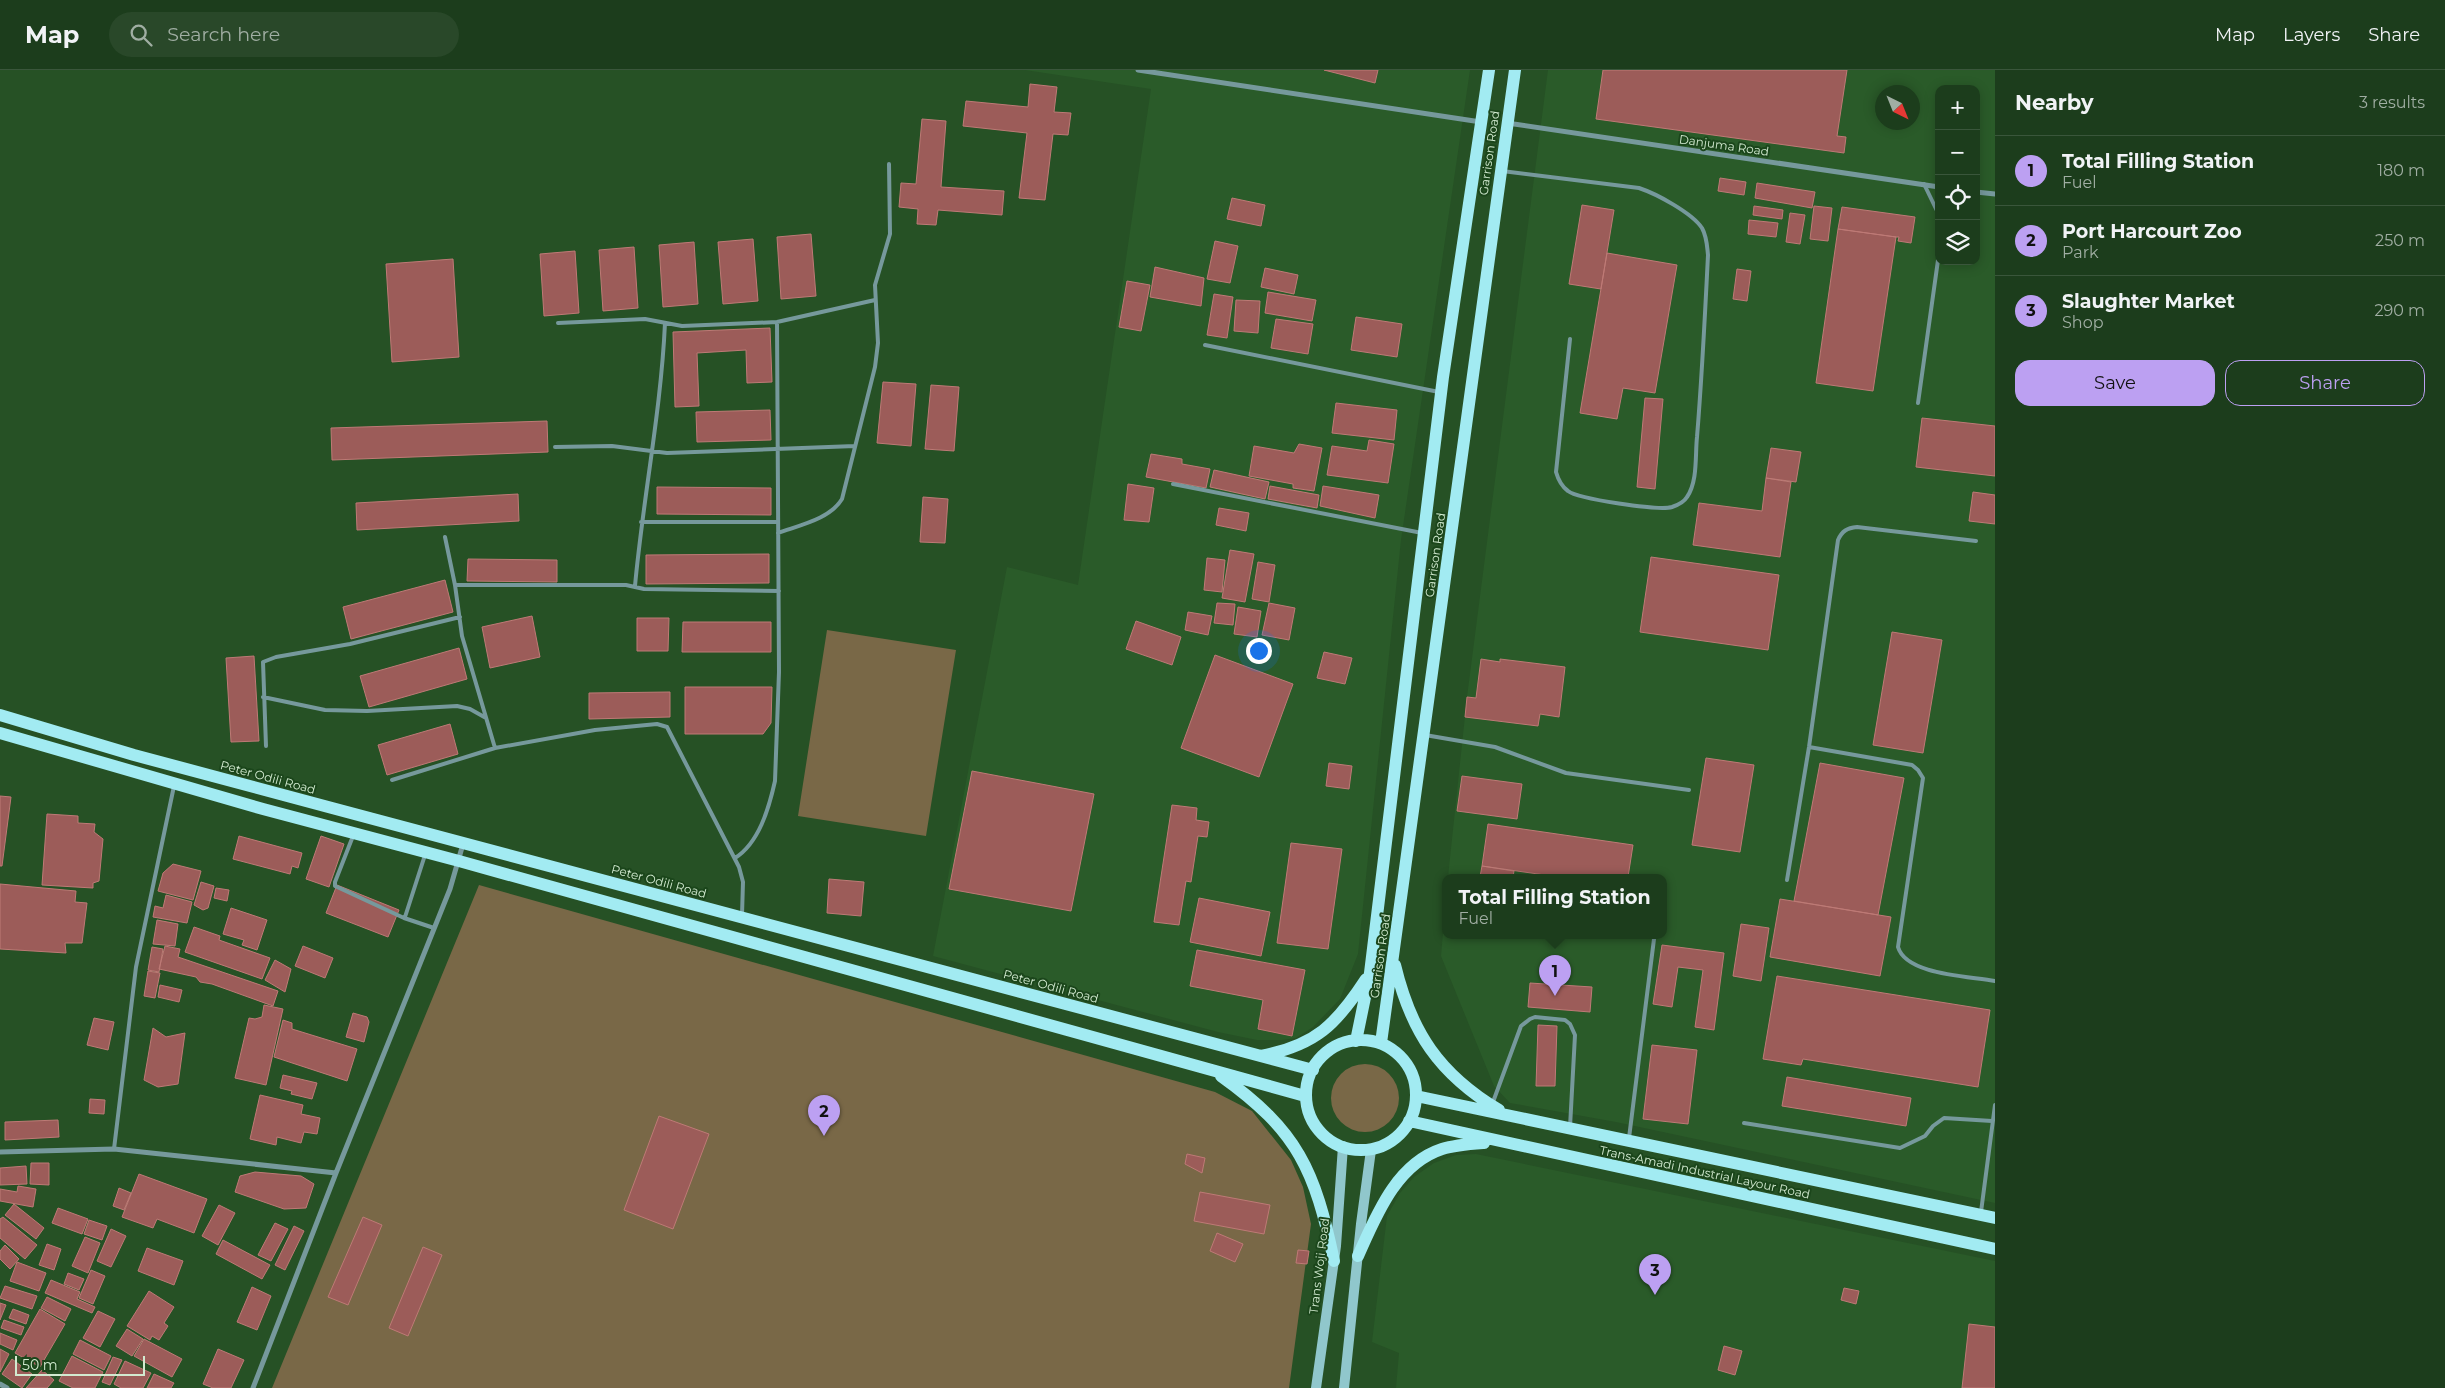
<!DOCTYPE html>
<meta charset="utf-8">
<style>
:root{--surface:#1c3d1c;--page:#294829;--text:#f1f3f6;--muted:#a0aea3;--line:#3a563b;--accent:#bca0f2}
body{margin:0;font-family:Montserrat,sans-serif;background:var(--page);color:var(--text)}
.controls{position:absolute;right:15px;top:15px;display:grid;overflow:hidden;border-radius:10px;box-shadow:0 2px 12px #0003}
.controls button{width:45px;height:45px;display:grid;place-items:center;padding:0;border:0;border-bottom:1px solid var(--line);background:var(--surface);color:var(--text);font:25px sans-serif}
.compass{position:absolute;left:1875px;top:15px;width:45px;height:45px;border-radius:50%;background:var(--surface);box-shadow:0 2px 12px #0003;rotate:137deg}
.scale{position:absolute;left:15px;bottom:12px;width:130px;box-sizing:border-box;padding-left:5px;border:2px solid #d2ead0;border-top:0;font-size:14px;line-height:18px;white-space:nowrap;color:#d2ead0;-webkit-text-stroke:4px #1b461b;paint-order:stroke}
.you{position:absolute;left:1258px;top:580px;width:18px;height:18px;margin:-12px;border:4px solid #fff;border-radius:50%;background:#1a73e8;box-shadow:0 0 0 8px #1a73e833}
.badge{display:grid;place-items:center;width:32px;height:32px;border-radius:50%;background:var(--accent);color:#111;font-size:16px;font-weight:700}
.pin{position:absolute;translate:-50% -41px;filter:drop-shadow(0 1px 2px #0008)}
.pin::after{content:'';position:absolute;top:26px;width:18px;height:15px;background:inherit;clip-path:polygon(0 0,100% 0,50% 100%)}
.popup{position:absolute;left:1442px;top:804px;width:225px;height:65px;box-sizing:border-box;display:grid;place-content:center;border-radius:10px;background:var(--surface);filter:drop-shadow(0 1px 4px #0005);font-size:16px;white-space:nowrap;color:var(--muted)}
.popup b{font-size:19px;color:var(--text)}
.popup::after{content:'';position:absolute;left:50%;top:100%;margin-left:-10px;border:10px solid transparent;border-top-color:var(--surface)}
.list{margin:0;padding:0;list-style:none}
h2{display:flex;justify-content:space-between;align-items:center;height:65px;margin:0;padding:0 20px;font-size:21px}
h2 small{font-size:16px;font-weight:400;color:var(--muted)}
.list li{display:grid;grid-template-columns:32px 1fr auto;gap:15px;align-items:center;box-sizing:border-box;height:70px;padding:0 20px;border-top:1px solid var(--line)}
.list b{display:block;font-size:19px;white-space:nowrap}
.list p{margin:0;font-size:16px;white-space:nowrap;color:var(--muted)}
.list em{font-size:16px;font-style:normal;color:var(--muted)}
.actions{display:flex;gap:10px;padding:15px 20px}
.actions a{flex:1;padding:11px 0;border:1px solid var(--accent);border-radius:15px;text-align:center;font-size:18px;color:var(--accent)}
.actions .main{background:var(--accent);color:#111}
.icon{flex:none;width:28px;height:28px;fill:none;stroke:currentColor;stroke-width:2;stroke-linecap:round;stroke-linejoin:round}
.map{position:relative;flex:none;width:1995px;height:1318px;overflow:hidden}
header{display:flex;align-items:center;gap:30px;box-sizing:border-box;height:70px;padding:0 25px;background:var(--surface);border-bottom:1px solid var(--line)}
header strong{font-size:24px}
nav{display:flex;gap:28px;margin-inline-start:auto;font-size:18px}
.search{width:350px;height:45px;background:var(--page);display:flex;align-items:center;gap:12px;box-sizing:border-box;padding:0 18px;border-radius:28px;color:var(--muted);font-size:19px}
main{display:flex}
aside{flex:1;background:var(--surface)}
.map>svg:first-child{display:block}
.built{fill:#2a5b29;fill-rule:evenodd}
.green{fill:#796847}
.building{fill:#9c5c59;stroke:#be7a76}
.lines{fill:none;stroke-linecap:round;stroke-linejoin:round}
.service{stroke:#76999c;stroke-width:4}
.minor{stroke:#76999c;stroke-width:5}
.secondary{stroke:#90c7cc;stroke-width:10}
.primary{stroke:#a2ebf2;stroke-width:12}
.labels{text-anchor:middle;dominant-baseline:central;stroke-width:4;stroke-linejoin:round;paint-order:stroke}
.street-label{font-size:12px;fill:#d2ead0;stroke:#1b461b}
</style>
<header>
<strong>Map</strong>
<div class="search"><svg class="icon" aria-label="search" viewBox="0 0 24 24"><circle cx="10" cy="10" r="6"/><path d="M15 15l6 6"/></svg>Search here</div>
<nav><a>Map</a><a>Layers</a><a>Share</a></nav>
</header>
<main>
<div class="map">
<svg width="1995" height="1318" viewBox="0 0 1995 1318">
<rect width="100%" height="100%" fill="#265125"/>
<path class="built" d="M1025 0H1470L1401 470 1358 884 1340 929 1313 957 1296 968 1282 970H1257L1218 962 933 886 1007 497 1078 515 1151 19Z
M1548 0H1995V1133L1616 1052 1510 1033 1494 1016 1441 886 1446 828V865H1664V807H1448L1467 627ZM1939 19H1976V191H1939ZM1882 22H1912V52H1882Z
M1476 1084 1995 1191V1318H1396L1399 1283 1372 1272 1387 1146 1400 1123 1414 1107 1434 1093 1456 1085Z"/>
<path class="green" d="M827 560 956 580 926 766 798 746Z
M479 815 1215 1022 1252 1041 1291 1090 1303 1117 1311 1154 1289 1318H272Z
M1331 1028a34 34 0 1 1 68 0a34 34 0 1 1-68 0Z"/>
<path class="building" d="M1324 0H1378L1375 13Z
M1603 0H1847L1837 66 1846 67 1844 83 1596 49Z
M1030 14 1057 17 1054 42 1071 43 1068 65 1053 64 1045 130 1019 128 1027 63 963 56 966 31 1028 37Z
M922 49 946 51 941 117 1004 121 1002 145 938 140 936 155 917 154 918 139 899 137 901 113 916 114Z
M1720 108 1746 112 1744 125 1718 121Z
M1757 113 1815 122 1812 138 1755 128Z
M1232 128 1265 135 1261 156 1227 149Z
M1582 135 1614 140 1601 219 1569 214Z
M1754 136 1783 140 1782 149 1753 145Z
M1814 136 1832 138 1828 171 1810 169Z
M1842 137 1915 147 1911 173 1898 171 1899 167H1896L1838 159Z
M1790 143 1805 145 1800 174 1786 172Z
M1749 150 1778 153 1776 167 1748 164Z
M1838 159 1896 167 1873 321 1816 313Z
M811 164 816 226 781 229 777 167Z
M753 169 758 231 723 234 718 172Z
M1215 171 1238 176 1230 213 1207 209Z
M694 172 698 234 663 237 659 175Z
M634 177 638 238 603 241 599 180Z
M575 181 579 243 544 246 540 184Z
M1607 183 1677 195 1655 323 1623 318 1617 349 1580 343Z
M453 189 459 287 392 292 386 194Z
M1155 197 1204 208 1201 236 1150 227Z
M1265 198 1298 205 1294 224 1261 217Z
M1737 199 1751 201 1747 231 1733 229Z
M1127 211 1150 215 1141 261 1119 257Z
M1268 222 1316 230 1312 251 1265 243Z
M1214 224 1233 227 1227 268 1207 265Z
M1236 230 1260 231 1258 263 1234 261Z
M1356 247 1402 254 1397 287 1351 280Z
M1276 249 1313 254 1308 284 1271 278Z
M770 258 772 312 747 313 746 280 697 283 699 336 675 337 673 262Z
M883 312 916 314 911 376 877 373Z
M931 315 959 317 954 381 925 379Z
M1645 328 1663 329 1655 419 1637 417Z
M1336 333 1397 340 1394 370 1332 363Z
M770 340 771 370 697 372 696 342Z
M1922 348 1995 356V406L1916 397Z
M547 351 548 382 332 390 331 358Z
M1369 370 1394 374 1388 413 1327 405 1332 376 1367 381Z
M1299 374 1322 378 1314 421 1293 418V414L1249 406 1254 376 1294 383Z
M1771 378 1801 382 1796 412 1766 408Z
M1151 384 1182 389V394L1210 399 1206 418 1146 407Z
M1214 400 1269 412 1265 429 1210 417Z
M1766 408 1791 412 1780 487 1693 475 1699 433 1762 441Z
M1128 414 1154 418 1149 452 1124 450Z
M1270 416 1319 425 1317 438 1268 429Z
M1323 416 1379 425 1375 448 1320 436Z
M657 417 771 418V445L657 444Z
M1973 422 1995 425V454L1969 451Z
M518 424 519 451 357 460 356 433Z
M923 427 948 429 945 473 920 472Z
M1219 438 1249 443 1246 461 1216 455Z
M1230 480 1254 484 1245 532 1222 528Z
M769 484V513L646 514V485Z
M1651 487 1779 505 1768 580 1640 562Z
M1207 488 1225 490 1222 522 1204 520Z
M468 489 557 490V512L467 511Z
M1258 492 1275 495 1269 532 1252 529Z
M445 510 453 542 351 569 343 537Z
M1217 533 1235 534 1233 555 1214 553Z
M1269 533 1295 538 1289 570 1262 565Z
M1238 537 1261 541 1257 567 1234 564Z
M1188 542 1212 546 1208 565 1185 560Z
M532 546 540 587 490 598 482 557Z
M637 548H669L668 581H637Z
M1136 551 1181 567 1172 595 1126 579Z
M683 552H771V582H682Z
M1892 562 1942 570 1923 683 1873 675Z
M459 578 467 609 369 637 360 606Z
M1324 582 1352 588 1345 614 1317 608Z
M1215 585 1293 614 1259 707 1181 678Z
M254 586 259 671 231 672 226 588Z
M1481 589 1500 592V589L1565 597 1559 647 1540 644 1538 656 1465 647 1467 627 1476 628Z
M685 617H772L771 653 763 664H685Z
M670 622V647L589 649V623Z
M450 654 458 684 387 705 378 675Z
M1706 688 1754 695 1740 782 1692 775Z
M1329 693 1352 696 1349 719 1326 716Z
M1820 693 1904 708 1878 845 1794 831Z
M972 701 1094 724 1071 841 949 819Z
M1462 706 1522 714 1517 749 1457 741Z
M0 726 11 727 2 796H0Z
M1172 735 1197 738 1196 750 1209 752 1207 767 1198 766 1191 812 1186 811 1179 855 1154 852Z
M47 744 78 746V753L95 754 94 762 103 769 99 811 93 813V818L42 815Z
M1488 754 1633 775 1628 807H1559L1482 796Z
M239 766 302 783 298 798 292 796 290 804 233 789Z
M321 766 344 774 329 817 306 809Z
M1291 773 1342 779 1328 879 1277 873Z
M173 794 201 801 193 830 158 821 163 803Z
M1482 796 1514 801 1513 807H1480Z
M829 809 864 812 861 846 827 843Z
M201 812 214 816 208 838 203 840 194 835Z
M0 814 76 821 75 832 87 833 82 873H65L66 883 0 879Z
M337 815 399 840 388 867 326 843Z
M216 818 229 820 227 831 214 828Z
M166 825 192 832 187 853 153 847 155 836 163 838Z
M1199 828 1270 842 1261 886 1190 872Z
M1780 829 1891 847 1880 906 1770 887Z
M231 838 267 850 257 880 242 875 244 870 223 864Z
M157 850 178 854 175 876 153 874Z
M1741 854 1769 858 1761 911 1733 906Z
M194 857 220 866 219 870 270 888 262 909 185 882Z
M1662 875 1724 883 1714 960 1695 957 1703 900 1678 897 1672 937 1653 934Z
M165 876 180 879 178 887 278 921 273 936 212 914 200 912 196 907 159 899Z
M303 876 333 888 325 908 295 896Z
M152 877 163 879 159 902 148 900Z
M1197 880 1305 900 1292 966 1258 959 1263 930 1190 916Z
M275 890 291 899 285 922 265 910Z
M148 901 160 903 155 928 144 926Z
M1777 906 1990 940 1978 1017 1803 989 1801 995 1763 989Z
M1530 913 1592 917 1590 942 1528 937Z
M160 915 182 920 179 932 158 927Z
M264 935 283 939 266 1015 235 1008 249 948 255 949 262 947Z
M353 943 367 947 369 952 364 972 346 967Z
M94 948 114 952 108 980 87 975Z
M283 950 292 953V959L357 979 347 1011 274 987Z
M1538 955 1557 956 1555 1016H1536Z
M153 958 166 967 185 963 178 1014 158 1017 144 1010Z
M1652 975 1697 980 1688 1054 1643 1049Z
M283 1005 317 1013 312 1029 291 1024 292 1021 280 1018Z
M1787 1007 1911 1028 1906 1056 1782 1036Z
M260 1025 303 1035 301 1044 320 1048 317 1064 304 1062 301 1073 277 1067 276 1075 250 1069Z
M90 1029 105 1030 104 1044 89 1043Z
M659 1046 709 1064 673 1159 624 1140Z
M58 1050 59 1067 5 1070V1052Z
M1187 1084 1205 1088 1202 1103 1185 1094Z
M31 1093H49V1115L30 1114Z
M26 1096 27 1114 0 1115V1098Z
M255 1102 301 1106 314 1114 306 1138 284 1139 235 1122 240 1106Z
M139 1104 207 1129 194 1163 157 1149 153 1158 122 1147Z
M18 1116 36 1119 33 1137 0 1131V1119L17 1122Z
M119 1118 131 1123 124 1140 113 1136Z
M1200 1122 1270 1135 1264 1164 1194 1151Z
M14 1134 44 1158 36 1169 5 1145Z
M219 1135 235 1143 218 1175 202 1166Z
M58 1138 88 1149 82 1164 52 1153Z
M3 1147 37 1175 25 1189 0 1168V1149Z
M363 1147 382 1155 348 1235 328 1227Z
M89 1150 107 1156 102 1170 84 1164Z
M275 1153 288 1159 271 1191 258 1185Z
M294 1156 304 1161 285 1200 275 1195Z
M111 1159 126 1166 111 1197 97 1191Z
M1217 1163 1243 1174 1235 1192 1210 1181Z
M85 1167 100 1173 88 1203 72 1196Z
M223 1170 270 1195 262 1209 216 1184Z
M47 1174 61 1179 54 1200 39 1195Z
M5 1175 19 1189 10 1199 0 1189V1181Z
M423 1177 442 1185 408 1266 389 1258Z
M147 1178 183 1191 174 1215 138 1201Z
M1298 1180 1309 1181 1307 1194 1296 1193Z
M17 1192 46 1203 39 1221 10 1211Z
M91 1200 105 1206 93 1234 79 1228Z
M68 1203 84 1209 79 1220 64 1214Z
M51 1210 80 1222 77 1229 95 1237 92 1243 45 1223Z
M5 1216 37 1226 32 1239 0 1228Z
M252 1217 271 1226 257 1260 237 1252Z
M1844 1218 1859 1221 1856 1234 1841 1230Z
M149 1221 174 1237 164 1253 168 1256 159 1270 152 1266 150 1270 127 1256Z
M47 1227 71 1239 65 1251 41 1238Z
M0 1233 6 1235 0 1250Z
M13 1239 29 1245 26 1254 9 1248Z
M40 1239 65 1254 40 1297 15 1283Z
M98 1241 115 1249 100 1277 83 1268Z
M4 1250 24 1257 21 1265 1 1258Z
M1969 1254 1995 1257V1318H1962Z
M127 1259 143 1269 132 1286 116 1276Z
M0 1263 17 1270 13 1280 0 1274Z
M144 1269 182 1289 172 1307 134 1286Z
M80 1270 111 1286 104 1300 73 1284Z
M1724 1276 1742 1281 1735 1305 1718 1300Z
M0 1279 9 1284 0 1302Z
M218 1279 244 1290 231 1318H213L203 1314Z
M72 1286 103 1302 95 1318H73L59 1311Z
M113 1287 122 1290 110 1315 102 1312Z
M12 1289 32 1304 22 1318 2 1304Z
M125 1291 151 1303 143 1318H121L114 1314Z
M42 1300 54 1310 47 1318H26Z
M154 1304 174 1313 171 1318H147Z"/>
<g class="lines">
<path class="service" d="M1502 101 1639 118C1657 124 1692 143 1702 158 1707 167 1707 176 1708 185 1705 246 1702 307 1697 367 1695 385 1698 411 1687 427 1684 432 1678 435 1672 437 1659 441 1578 429 1568 421 1561 416 1558 409 1556 402L1570 269
M1924 114 1939 145
M558 253 645 249 682 256 777 252 875 230
M1205 275 1439 322
M1918 333 1939 183
M555 377 612 376 667 383 855 376
M1173 414 1422 463
M641 452H778
M778 463C800 455 830 449 842 429L875 297 878 273 875 215 890 164 889 94
M445 467 455 515 462 566 495 678
M455 515H626L644 519 779 521
M635 516C643 428 661 341 665 253
M263 627 325 640 367 641 457 636 470 639 486 648
M1425 665 1495 677 1566 703 1689 720
M266 676 263 592 276 587 350 574 460 547
M1809 677 1912 695 1918 700 1923 708 1898 877C1906 905 1969 906 1995 911
M392 710 495 678 595 660 657 654 667 657 739 797 743 812 742 845
M353 766 335 812V816L404 848 434 858
M735 788C759 773 769 738 775 711L779 602 777 252
M1787 810 1809 677 1838 470C1842 461 1847 458 1857 457L1976 471
M405 847 425 785
M1493 1032 1521 956 1530 949 1535 947 1565 950 1570 954 1575 965 1570 1057
M1744 1053 1900 1078 1925 1066 1933 1056 1944 1048 1992 1051
M1629 1068 1654 869
M114 1079 136 897 174 716
M1981 1142 1995 1035"/>
<path class="minor" d="M1138 0 1481 52
M1507 53 1939 117
M1976 122 1995 124
M0 1082 114 1079 336 1103
M0 1314 7 1318
M253 1318 336 1103 450 819 463 774"/>
<path class="secondary" d="M1316 1318 1336 1176 1343 1076
M1344 1318 1361 1154 1371 1080"/>
<path class="primary" d="M0 645 134 685 332 738 1313 1000
M0 663 263 739 459 791 1305 1026
M1395 895C1411 962 1439 1004 1499 1040
M1306 1025a55 55 0 1 1 110 0a55 55 0 1 1-110 0Z
M1356 971 1370 903 1443 307 1489 0
M1381 973 1515 0
M1261 986C1316 975 1336 955 1366 909
M1221 1006C1298 1061 1315 1100 1334 1191
M1416 1026 1995 1148
M1409 1051 1995 1179
M1358 1186C1376 1146 1396 1094 1442 1079 1455 1075 1470 1074 1484 1073"/>
</g>
<g class="labels">
<g class="street-label">
<text transform="translate(1724 75) rotate(8)">Danjuma Road</text>
<text transform="translate(1489 83) rotate(-82)">Garrison Road</text>
<text transform="translate(1435 485) rotate(-82)">Garrison Road</text>
<text transform="translate(268 707) rotate(15)">Peter Odili Road</text>
<text transform="translate(659 811) rotate(15)">Peter Odili Road</text>
<text transform="translate(1380 886) rotate(-82)">Garrison Road</text>
<text transform="translate(1051 916) rotate(15)">Peter Odili Road</text>
<text transform="translate(1705 1102) rotate(12)">Trans-Amadi Industrial Layour Road</text>
<text transform="translate(1319 1196) rotate(-83)">Trans Woji Road</text>
</g>
</g>
</svg>
<div class="controls">
<button>+</button>
<button>−</button>
<button><svg class="icon" aria-label="locate" viewBox="0 0 24 24"><circle cx="12" cy="12" r="6"/><path d="M12 2v4M12 18v4M2 12h4M18 12h4"/></svg></button>
<button><svg class="icon" aria-label="layers" viewBox="0 0 24 24"><path d="M12 4l9 5-9 5-9-5zM3 14l9 5 9-5"/></svg></button>
</div>
<svg class="compass" viewBox="-18 -18 36 36"><path d="M0-13l5 13h-10z" fill="#e53935"/><path d="M0 13l5-13h-10z" fill="#a0aea3"/></svg>
<div class="scale">50 m</div>
<div class="you"></div>
<div class="pin badge" style="left:1555px;top:926px">1</div>
<div class="popup"><b>Total Filling Station</b>Fuel</div>
<div class="pin badge" style="left:824px;top:1066px">2</div>
<div class="pin badge" style="left:1655px;top:1225px">3</div>
</div>
<aside>
<h2>Nearby<small>3 results</small></h2>
<ul class="list">
<li><span class="badge">1</span><div><b>Total Filling Station</b><p>Fuel</p></div><em>180 m</em></li>
<li><span class="badge">2</span><div><b>Port Harcourt Zoo</b><p>Park</p></div><em>250 m</em></li>
<li><span class="badge">3</span><div><b>Slaughter Market</b><p>Shop</p></div><em>290 m</em></li>
</ul>
<div class="actions"><a class="main">Save</a><a>Share</a></div>
</aside>
</main>
